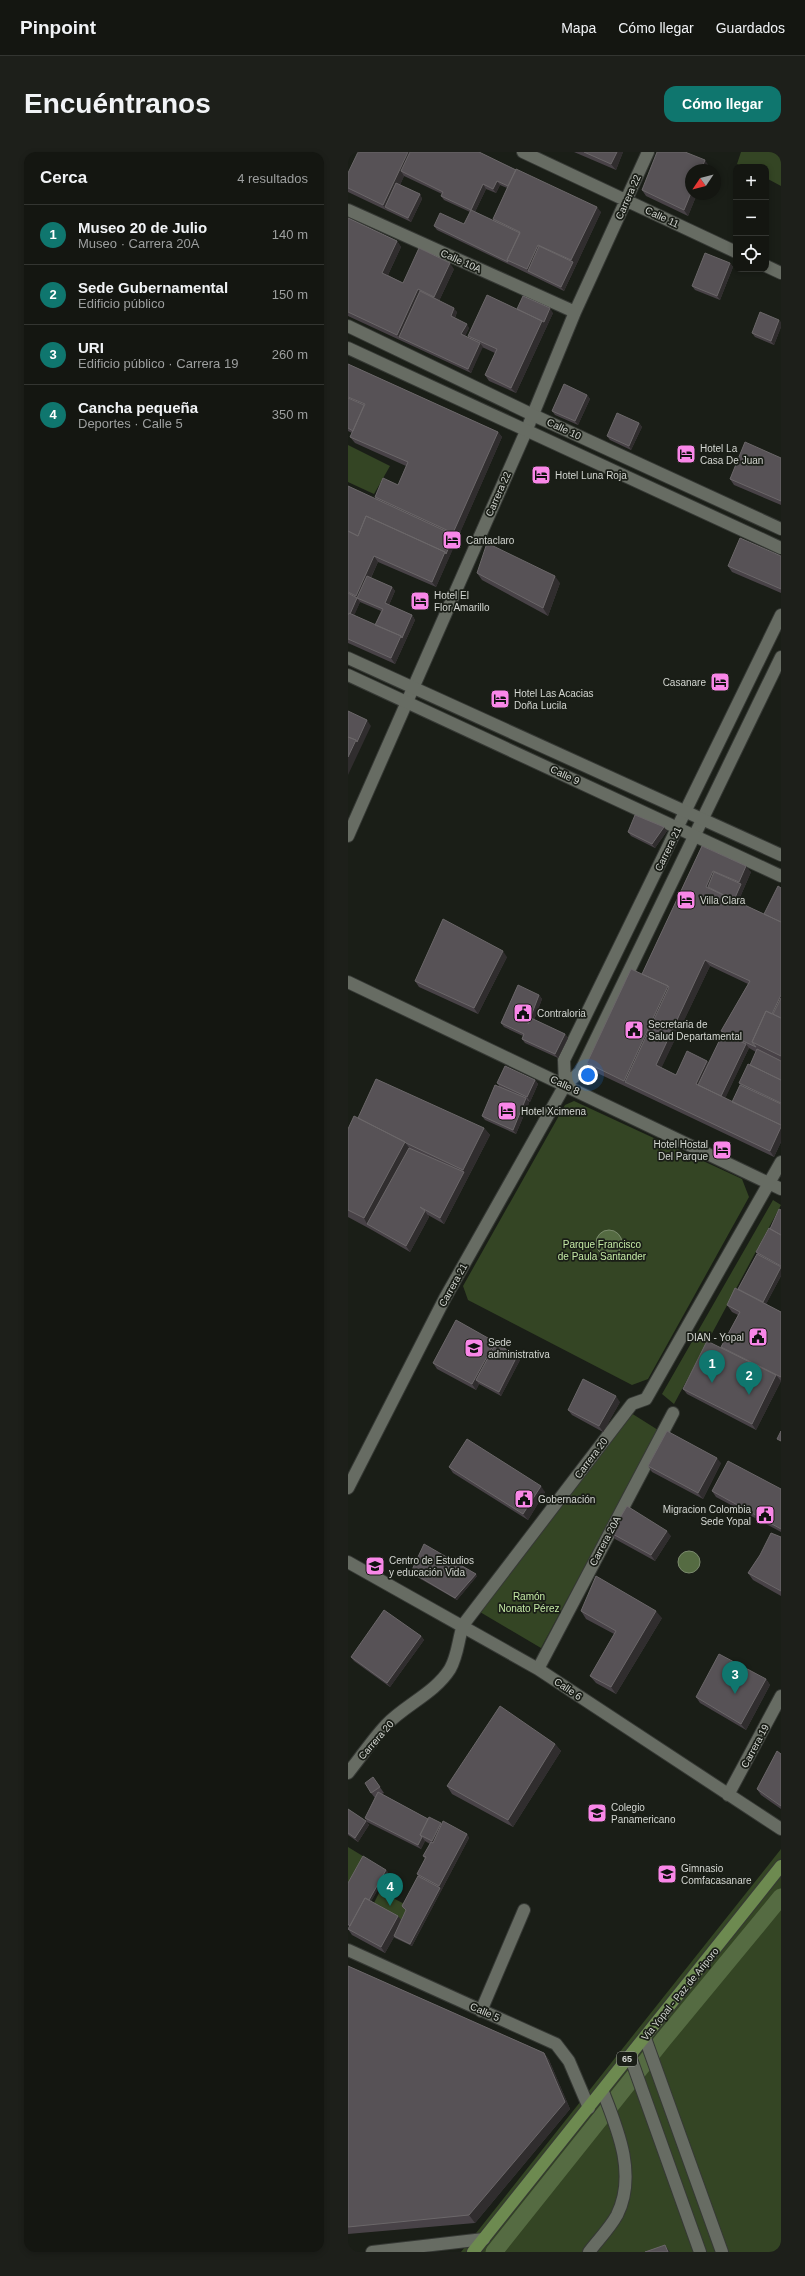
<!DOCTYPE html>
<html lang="es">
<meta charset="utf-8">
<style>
:root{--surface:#141611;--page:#1d1f1a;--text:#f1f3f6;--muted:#9d9f9f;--line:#333531;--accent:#0f766e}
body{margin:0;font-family:Helvetica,sans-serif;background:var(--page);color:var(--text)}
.controls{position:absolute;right:12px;top:12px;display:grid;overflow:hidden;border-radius:8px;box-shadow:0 2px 6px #0003}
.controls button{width:36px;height:36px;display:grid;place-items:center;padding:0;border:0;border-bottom:1px solid var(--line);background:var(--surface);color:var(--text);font:20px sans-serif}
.compass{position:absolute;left:337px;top:12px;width:36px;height:36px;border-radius:50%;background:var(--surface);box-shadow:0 2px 6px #0003;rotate:235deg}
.you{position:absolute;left:240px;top:923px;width:14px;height:14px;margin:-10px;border:3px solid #fff;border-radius:50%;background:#1a73e8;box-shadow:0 0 0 6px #1a73e833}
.badge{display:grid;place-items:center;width:26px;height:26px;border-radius:50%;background:var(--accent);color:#fff;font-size:13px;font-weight:700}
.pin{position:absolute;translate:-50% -33px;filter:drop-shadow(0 1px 2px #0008)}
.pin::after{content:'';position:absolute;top:21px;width:14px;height:12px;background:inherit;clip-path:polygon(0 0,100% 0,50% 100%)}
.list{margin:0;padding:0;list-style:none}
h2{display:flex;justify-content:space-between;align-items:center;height:52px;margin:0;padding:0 16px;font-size:17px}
h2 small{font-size:13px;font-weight:400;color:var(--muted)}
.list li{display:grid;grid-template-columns:26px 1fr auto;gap:12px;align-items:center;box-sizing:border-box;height:60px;padding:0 16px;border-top:1px solid var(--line)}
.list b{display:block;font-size:15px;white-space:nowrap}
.list p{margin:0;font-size:13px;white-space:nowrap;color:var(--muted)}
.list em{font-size:13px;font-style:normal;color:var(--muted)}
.icon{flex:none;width:22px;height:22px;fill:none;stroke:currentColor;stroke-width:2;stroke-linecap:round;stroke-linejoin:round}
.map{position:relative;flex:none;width:433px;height:2100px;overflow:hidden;border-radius:12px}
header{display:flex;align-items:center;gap:24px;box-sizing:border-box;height:56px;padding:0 20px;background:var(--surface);border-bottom:1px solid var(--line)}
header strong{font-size:19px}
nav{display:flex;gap:22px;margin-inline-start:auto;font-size:14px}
.intro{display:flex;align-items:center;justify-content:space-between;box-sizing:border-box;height:96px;padding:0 24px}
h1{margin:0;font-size:28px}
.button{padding:10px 18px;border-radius:12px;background:var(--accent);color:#fff;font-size:14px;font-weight:700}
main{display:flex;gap:24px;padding:0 24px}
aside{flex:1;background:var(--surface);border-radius:12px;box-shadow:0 2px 6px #0003}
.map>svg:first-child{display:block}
.green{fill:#344524}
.water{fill:#556b42;stroke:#7b8b6d}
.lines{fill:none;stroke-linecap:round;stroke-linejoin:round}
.canal{stroke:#556b42;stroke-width:17}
.street-casing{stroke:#363935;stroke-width:14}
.secondary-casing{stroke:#363935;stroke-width:14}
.primary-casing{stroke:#363935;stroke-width:14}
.street{stroke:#676c63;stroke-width:12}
.secondary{stroke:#676c63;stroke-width:12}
.primary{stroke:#6d8a50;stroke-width:12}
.wall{fill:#484247;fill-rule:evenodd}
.shaded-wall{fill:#302d2e}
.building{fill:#575256;stroke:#6b6769}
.labels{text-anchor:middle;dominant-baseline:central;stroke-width:3.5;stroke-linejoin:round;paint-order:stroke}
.shield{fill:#1a1e17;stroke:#9c9f99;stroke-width:1}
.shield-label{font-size:9px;font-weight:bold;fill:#d3d6d1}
.street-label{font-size:10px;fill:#d3d6d1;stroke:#1a1e17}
.poi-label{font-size:10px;fill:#d3d6d1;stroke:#1a1e17;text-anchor:start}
.park-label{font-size:10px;fill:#c4e9a5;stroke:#1a1e17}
</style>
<header>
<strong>Pinpoint</strong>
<nav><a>Mapa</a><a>Cómo llegar</a><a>Guardados</a></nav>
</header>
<div class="intro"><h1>Encuéntranos</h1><a class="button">Cómo llegar</a></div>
<main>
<aside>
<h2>Cerca<small>4 resultados</small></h2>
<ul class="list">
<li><span class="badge">1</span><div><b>Museo 20 de Julio</b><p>Museo · Carrera 20A</p></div><em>140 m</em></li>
<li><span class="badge">2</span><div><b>Sede Gubernamental</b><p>Edificio público</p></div><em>150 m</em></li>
<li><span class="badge">3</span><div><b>URI</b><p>Edificio público · Carrera 19</p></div><em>260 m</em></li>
<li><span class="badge">4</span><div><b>Cancha pequeña</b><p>Deportes · Calle 5</p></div><em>350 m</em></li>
</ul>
</aside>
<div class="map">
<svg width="433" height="2100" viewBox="0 0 433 2100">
<rect width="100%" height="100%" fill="#1a1e17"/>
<path class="green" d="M393 0H433V34L418 26V15H395L389 12Z
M0 293 42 314 26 342 0 330Z
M226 949 394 1027 401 1045 300 1227 284 1233 120 1148 115 1134 217 953Z
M425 1048 433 1053 326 1252 314 1242Z
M283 1261 310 1278 193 1496 132 1460Z
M0 1695 18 1706 0 1736Z
M433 1697V2100H113Z
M32 1739 60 1754 52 1770 24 1755Z"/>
<path class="water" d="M248 1091a13 13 0 1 1 26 0a13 13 0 1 1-26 0Z
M330 1410a11 11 0 1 1 22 0a11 11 0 1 1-22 0Z"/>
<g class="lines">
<path class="canal" d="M146 2100 315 1888 433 1745"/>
<g class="street-casing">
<path id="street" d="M175 0 388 100
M0 58 227 160
M418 114 433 121
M0 684 179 277 227 160 300 0
M0 830 433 1037
M217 933 216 908 433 463
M0 1336 97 1146 217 933 232 920 433 505
M0 1410 190 1517 433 1677
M190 1517 325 1261
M0 1621C13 1605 24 1588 38 1573 57 1553 87 1541 102 1517 110 1503 110 1488 115 1473L284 1252 298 1247 433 1010
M380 1643 433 1544
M0 1798 208 1892 221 1909 241 1956
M133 1859 176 1758
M297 1886 374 2100
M282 1904 352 2100
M24 2100 136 2087
M241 2100C250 2088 262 2076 269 2063 289 2023 270 1978 255 1940"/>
</g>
<g class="secondary-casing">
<path id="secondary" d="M0 174 185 263 433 377
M0 196 433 396
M0 506 433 703
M0 523 433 724"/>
</g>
<g class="primary-casing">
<path id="primary" d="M125 2100 433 1714"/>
</g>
<use href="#street" class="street"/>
<use href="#secondary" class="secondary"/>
<use href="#primary" class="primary"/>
</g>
<path class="wall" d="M131 0 253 60 216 139 89 78 86 74 116 72 122 60 96 48 93 44 94 42 56 24 52 33 72 42 74 47 63 70 0 40V21ZM152 33 159 36 145 67 146 69 127 60 138 37 148 41Z
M226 0H275L268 18Z
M361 14 343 42H349L340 64 298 44 294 38Z
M0 66 49 89 53 95 40 123 55 131 106 117 91 149 109 160 107 166 121 176 117 184 122 186 120 184 169 157 205 161 168 241 141 229 137 223 147 201 134 195 123 221 0 164Z
M382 111 385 115 372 148 347 138 344 134Z
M433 170V175L426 193 407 185 404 181Z
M0 212 150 280 154 285 88 435 30 410 23 426 44 435 47 439 41 453 64 463 67 468 47 512 0 491V334L28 347 27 345 50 333 58 314 7 291 2 285 4 281 0 279ZM12 450 33 459 27 473 6 463Z
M239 243 242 247 230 273 207 263 204 259Z
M291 271 294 275 283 298 262 288 259 284Z
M433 306V353L386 333 382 327Z
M433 404V441L384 420 380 414Z
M129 421 212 431 200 464 134 428Z
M319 679 307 696 283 684 280 680Z
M354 694 403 720 390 750 416 762 433 736V990L426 1005 245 919 239 911 294 822ZM362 814 400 832 373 879 375 881 361 911 359 909 328 923 313 916ZM401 896 408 900 402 913 391 931 392 933 384 950 377 946Z
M159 805 130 862 71 835 67 829Z
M191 843 194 847 186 868 217 882 220 886 210 906 177 891 174 887 175 884 156 875 153 871Z
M187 928 190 932 182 950 180 949 181 951 168 982 137 968 134 964 151 934 149 931Z
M10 966 136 976 142 983 96 1072 80 1063 81 1065 62 1100 24 1078 0 1065V977Z
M433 1058V1124L418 1152 433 1160V1229L408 1278 339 1242 335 1237 374 1196 373 1195 390 1163 384 1160 379 1153 390 1137 409 1102 408 1100 422 1077Z
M147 1190 148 1191 169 1204 172 1208 153 1244 131 1232 128 1238 89 1217 85 1211Z
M272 1250 255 1280 224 1263 220 1258Z
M373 1311 355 1347 304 1320 300 1314Z
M101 1315 197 1340 180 1368 105 1321Z
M433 1337V1380L368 1345 364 1339Z
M263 1381 323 1384 307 1409 267 1387Z
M433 1385V1444L405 1428 400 1421 412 1403Z
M63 1420 129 1424 109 1448 64 1422Z
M233 1459 314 1466 268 1542 248 1531 242 1524 266 1482 238 1467Z
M73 1484 76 1488 42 1535 6 1509 3 1505Z
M418 1527 422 1533 398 1578 352 1551 348 1545Z
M207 1592 213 1599 165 1675 104 1642 99 1634Z
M433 1602V1657L413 1643 409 1637Z
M25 1625 36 1641 34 1642 80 1667 119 1682 121 1686 64 1794 47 1786 46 1785 37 1801 4 1783 0 1777 2 1775 0 1774V1731L40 1720 23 1749 53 1768 58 1758 55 1756 54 1754 70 1724 69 1722 77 1707 75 1704 82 1692 77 1689 73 1697 19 1670 17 1666 27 1646 23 1641Z
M0 1657 18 1669 21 1673 10 1690 0 1683Z
M0 1814 196 1901 201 1908 222 1957 127 2071 0 2082Z"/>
<path class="shaded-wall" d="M60 0H67L53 19 56 24 41 57 37 55 39 59 35 53Z
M269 0H275L268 18 263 12Z
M357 8 361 14 359 18H353Z
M149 29 152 33 148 41 145 37Z
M135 32 138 37 126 62 123 58Z
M343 41V42H349L340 64 336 58Z
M72 42 74 47 63 70 60 66Z
M249 55 253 60 216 139 213 135 225 110 223 108Z
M49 89 53 95 38 127 34 121Z
M190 93 194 99 180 119 179 117Z
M102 111 106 117 90 151 86 145Z
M382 111 385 115 372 148 369 144Z
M70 137 74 143 51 185 49 183Z
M106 156 109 160 106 168 103 164Z
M202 156 205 161 168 241 163 236 194 169Z
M431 168 433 170V175L426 193 423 189Z
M119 172 121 176 116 186 113 182Z
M132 191 135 195 123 221 120 217Z
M239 243 242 247 230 273 227 269Z
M291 271 294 275 283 298 281 294Z
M150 280 154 285 101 406 98 402 106 383 105 381Z
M97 400 101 406 88 435 84 430Z
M26 404 30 410 13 447 9 446 8 444Z
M207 424 212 431 200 464 195 456Z
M44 435 47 439 40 455 37 451Z
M9 446 12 450 0 478V467Z
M64 463 67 468 47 512 43 506 53 484Z
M19 568 23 574 0 623V605L8 588Z
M316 675 319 679 307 696 304 692Z
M398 714 403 720 389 752 386 748 393 732 391 730Z
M365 719 369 725 363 738 358 735Z
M155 799 159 805 130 862 126 856Z
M357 808 362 814 312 919 308 913Z
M320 834 326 841 277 930 276 929Z
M191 843 194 847 183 876 180 872Z
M433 843V857L409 893Z
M217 882 220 886 210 906 207 902Z
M398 892 401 896 376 949 373 945Z
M359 909 363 915 350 934 348 932Z
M187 928 190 932 182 950 179 945Z
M178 946 181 951 168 982 165 978Z
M433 975V990L426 1005 422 999Z
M136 976 142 983 96 1072 92 1066 116 1020 115 1018Z
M57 990 65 1001 19 1072 16 1066Z
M77 1059 81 1065 62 1100 58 1094Z
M433 1115V1124L417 1154 415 1150Z
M147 1190 151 1196 128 1228 131 1232 128 1238 124 1232Z
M169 1204 172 1208 153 1244 151 1240Z
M428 1223 433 1229 408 1278 404 1272Z
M268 1244 272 1250 255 1280 251 1274Z
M369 1306 373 1311 355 1347 350 1341Z
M193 1334 197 1340 180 1368 175 1362Z
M319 1379 323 1384 307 1409 303 1403Z
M128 1422 129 1424 109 1448 107 1446Z
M308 1459 314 1466 268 1542 263 1535Z
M73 1484 76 1488 42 1535 39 1531Z
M418 1527 422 1533 398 1578 393 1572Z
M207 1592 213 1599 165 1675 160 1668Z
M18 1669 21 1673 10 1690 7 1686Z
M93 1671 97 1677 88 1695 84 1689Z
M119 1682 121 1686 64 1794 62 1792 92 1736 91 1734Z
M74 1685 77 1689 73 1697 70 1693Z
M38 1718 40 1720 7 1778 6 1776Z
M50 1764 55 1770 46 1784V1785L37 1801 33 1795Z
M196 1901 201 1908 222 1957 127 2071 121 2063Z
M317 2093 322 2100H320Z"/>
<path class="building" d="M10 0H60L35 53 0 36V21Z
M62 0H131L168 18 160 34 149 29 145 37 135 32 123 58 93 44 95 40 53 19Z
M236 0H269L263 12Z
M309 0H337L357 8 353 18H343V41L336 58 294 38Z
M168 17 249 55 223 108 190 93 179 117 159 108 172 80 145 67Z
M48 31 72 42 60 66 37 55Z
M123 58 172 81 159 108 160 110 86 74 92 61 116 72Z
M0 66 49 89 34 121 55 131 71 96 102 111 86 145 70 137 49 183 0 160Z
M191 94 225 110 213 135 180 119Z
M357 101 382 111 369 144 344 134Z
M72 139 106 156 103 164 119 172 113 182 132 191 120 217 51 185Z
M139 143 194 169 163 236 137 223 149 197 120 184Z
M175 144 202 156 196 170 194 169 169 157Z
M412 160 431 168 423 189 404 181Z
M0 212 150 280 105 381 27 345 35 326 50 333 60 310 2 285 17 252 0 245Z
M216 232 239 243 227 269 204 259Z
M0 246 16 253 5 279 0 276Z
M269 261 291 271 281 294 259 284Z
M397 290 433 306V349L382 327Z
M0 334 106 383 98 402 97 400 18 364 10 384 0 379Z
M18 364 97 400 84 430 26 404 8 444 0 440V379L10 384Z
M392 386 433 404V437L380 414Z
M139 391 207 424 195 456 129 421Z
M19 424 44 435 37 451 64 463 54 486 53 484 27 473 35 457 9 446Z
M0 441 9 446 2 462 1 461 0 463Z
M1 461 53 484 43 506 0 487V463Z
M0 559 19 568 9 590 8 588 0 585Z
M0 585 8 588 0 605Z
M287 663 316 675 304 692 280 680Z
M354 694 398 714 391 730 365 719 358 735 433 770V843L424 862 418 859 404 890 408 895 373 879 402 829 357 808 308 913 328 923 339 899 359 909 348 932 433 973V975L422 999 277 930 321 835 320 834 294 822Z
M366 720 393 732 386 748 360 735Z
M430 734 433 736V770L416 762Z
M95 767 155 799 126 856 67 829Z
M283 817 320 834 276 929 239 911Z
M170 833 191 843 180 872 183 866 217 882 207 902 174 887 176 882 153 871Z
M433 846V866L425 862Z
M418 859 433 866V904L404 890Z
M375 881 398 892 373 944 350 933Z
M409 897 433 909V928L402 913Z
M400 912 433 928V951L391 931Z
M157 914 187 928 179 945 149 931Z
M28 927 136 976 115 1018 58 991 57 990 10 966Z
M147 933 178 946 165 978 134 964Z
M392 933 433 952V973L384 950Z
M6 964 57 990 16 1066 0 1058V977Z
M61 996 116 1020 92 1066 72 1055 77 1059 58 1094 19 1072Z
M431 1057 433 1058V1083L422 1077Z
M421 1076 433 1083V1114L408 1100Z
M409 1102 433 1115 415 1150 390 1137Z
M387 1136 433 1160V1225L373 1195 392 1160 379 1153Z
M108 1168 147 1190 124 1232 85 1211Z
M359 1189 428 1223 404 1272 335 1237Z
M148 1191 169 1204 151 1240 128 1228Z
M235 1227 268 1244 251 1274 220 1258Z
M319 1279 369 1306 350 1341 300 1314Z
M433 1279V1289L429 1287Z
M119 1287 193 1334 175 1362 101 1315Z
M380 1309 433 1337V1377L364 1339Z
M279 1354 319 1379 303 1403 263 1381Z
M423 1381 433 1385V1439L400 1421 412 1403Z
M76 1392 128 1422 107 1446 63 1420Z
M248 1424 308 1459 263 1535 242 1524 268 1479 233 1459Z
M36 1458 73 1484 39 1531 3 1505Z
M371 1502 418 1527 393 1572 348 1545Z
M152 1554 207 1592 160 1668 99 1634Z
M429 1599 433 1602V1654L409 1637Z
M25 1625 32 1635 23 1641 17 1631Z
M30 1640 80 1667 72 1683 74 1685 70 1693 17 1666Z
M0 1657 18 1669 7 1686 0 1681Z
M81 1665 93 1671 84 1689 72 1683Z
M95 1669 119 1682 91 1734 69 1722 78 1705 75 1704 83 1690 85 1691Z
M15 1704 38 1718 21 1748 17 1746 2 1774 0 1772V1731Z
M70 1724 92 1736 62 1792 46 1784 58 1758 54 1754Z
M17 1746 50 1764 33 1795 0 1777Z
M0 1814 196 1901 217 1950 121 2063 0 2075Z
M317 2093 320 2100H297Z"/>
<defs>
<g id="hotel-square" transform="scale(1)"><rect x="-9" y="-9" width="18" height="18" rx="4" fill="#f987e8" stroke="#1a1e17"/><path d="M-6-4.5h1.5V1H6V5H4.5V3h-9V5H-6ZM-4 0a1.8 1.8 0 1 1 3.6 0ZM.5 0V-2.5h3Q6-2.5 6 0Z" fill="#111"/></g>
<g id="civic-square" transform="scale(1)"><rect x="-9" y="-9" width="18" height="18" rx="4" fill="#f987e8" stroke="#1a1e17"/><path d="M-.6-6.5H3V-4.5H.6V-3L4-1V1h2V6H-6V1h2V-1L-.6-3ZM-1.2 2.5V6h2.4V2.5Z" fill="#111"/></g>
<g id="university-square" transform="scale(1)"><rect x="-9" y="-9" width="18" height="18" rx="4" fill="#f987e8" stroke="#1a1e17"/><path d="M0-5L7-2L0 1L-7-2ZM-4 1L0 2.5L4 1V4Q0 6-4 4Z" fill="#111"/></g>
<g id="school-square" transform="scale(1)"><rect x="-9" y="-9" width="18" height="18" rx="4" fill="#f987e8" stroke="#1a1e17"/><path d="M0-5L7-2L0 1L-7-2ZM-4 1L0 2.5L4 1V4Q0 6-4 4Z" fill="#111"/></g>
</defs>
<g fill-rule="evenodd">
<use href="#hotel-square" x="338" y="302"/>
<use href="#hotel-square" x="193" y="323"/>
<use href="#hotel-square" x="104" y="388"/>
<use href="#hotel-square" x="72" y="449"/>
<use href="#hotel-square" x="372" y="530"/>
<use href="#hotel-square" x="152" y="547"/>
<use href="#hotel-square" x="338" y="748"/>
<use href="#civic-square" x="175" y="861"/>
<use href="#civic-square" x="286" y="878"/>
<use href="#hotel-square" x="159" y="959"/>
<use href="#hotel-square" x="374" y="998"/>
<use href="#civic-square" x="410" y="1185"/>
<use href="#university-square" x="126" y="1196"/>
<use href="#civic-square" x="176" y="1347"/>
<use href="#civic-square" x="417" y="1363"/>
<use href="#school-square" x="27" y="1414"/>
<use href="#school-square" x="249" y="1661"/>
<use href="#school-square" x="319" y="1722"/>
</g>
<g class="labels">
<rect class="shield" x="269" y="1900" width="20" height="14" rx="3"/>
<g class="shield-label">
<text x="279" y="1907">65</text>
</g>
<g class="street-label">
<text transform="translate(280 45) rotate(-66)">Carrera 22</text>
<text transform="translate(314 65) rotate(25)">Calle 11</text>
<text transform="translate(113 109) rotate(24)">Calle 10A</text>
<text transform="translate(216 277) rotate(25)">Calle 10</text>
<text transform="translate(150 342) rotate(-66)">Carrera 22</text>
<text transform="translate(217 623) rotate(25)">Calle 9</text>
<text transform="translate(320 697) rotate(-64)">Carrera 21</text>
<text transform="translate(217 933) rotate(25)">Calle 8</text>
<text transform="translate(105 1133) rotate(-61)">Carrera 21</text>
<text transform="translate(243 1306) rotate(-53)">Carrera 20</text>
<text transform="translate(257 1389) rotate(-62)">Carrera 20A</text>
<text transform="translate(220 1537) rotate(34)">Calle 6</text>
<text transform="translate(28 1588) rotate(-49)">Carrera 20</text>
<text transform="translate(407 1594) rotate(-62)">Carrera 19</text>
<text transform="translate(332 1842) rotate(-51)">Via Yopal - Paz de Ariporo</text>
<text transform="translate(137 1860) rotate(24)">Calle 5</text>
</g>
<g class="poi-label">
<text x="352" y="296">Hotel La<tspan x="352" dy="12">Casa De Juan</tspan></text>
<text x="207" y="323">Hotel Luna Roja</text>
<text x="118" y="388">Cantaclaro</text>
<text x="86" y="443">Hotel El<tspan x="86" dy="12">Flor Amarillo</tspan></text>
<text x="358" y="530" text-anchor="end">Casanare</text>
<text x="166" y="541">Hotel Las Acacias<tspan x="166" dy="12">Doña Lucila</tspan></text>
<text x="352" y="748">Villa Clara</text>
<text x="189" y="861">Contraloria</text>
<text x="300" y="872">Secretaria de<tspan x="300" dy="12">Salud Departamental</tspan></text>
<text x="173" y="959">Hotel Xcimena</text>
<text x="360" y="992" text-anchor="end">Hotel Hostal<tspan x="360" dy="12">Del Parque</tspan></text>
<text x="396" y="1185" text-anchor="end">DIAN - Yopal</text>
<text x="140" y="1190">Sede<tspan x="140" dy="12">administrativa</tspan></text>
<text x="190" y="1347">Gobernación</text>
<text x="403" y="1357" text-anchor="end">Migracion Colombia<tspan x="403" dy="12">Sede Yopal</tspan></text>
<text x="41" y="1408">Centro de Estudios<tspan x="41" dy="12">y educación Vida</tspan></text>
<text x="263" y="1655">Colegio<tspan x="263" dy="12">Panamericano</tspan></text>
<text x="333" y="1716">Gimnasio<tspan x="333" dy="12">Comfacasanare</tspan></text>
</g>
<g class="park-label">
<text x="254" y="1092">Parque Francisco<tspan x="254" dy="12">de Paula Santander</tspan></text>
<text x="181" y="1444">Ramón<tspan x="181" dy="12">Nonato Pérez</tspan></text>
</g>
</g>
</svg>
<div class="controls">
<button>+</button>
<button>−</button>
<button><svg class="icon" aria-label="locate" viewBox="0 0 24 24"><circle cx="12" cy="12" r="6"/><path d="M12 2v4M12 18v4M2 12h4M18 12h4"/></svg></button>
</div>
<svg class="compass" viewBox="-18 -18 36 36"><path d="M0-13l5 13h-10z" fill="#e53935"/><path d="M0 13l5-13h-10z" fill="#9d9f9f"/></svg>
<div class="you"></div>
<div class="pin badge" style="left:364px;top:1231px">1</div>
<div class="pin badge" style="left:401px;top:1243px">2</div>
<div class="pin badge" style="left:387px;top:1542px">3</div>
<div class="pin badge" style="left:42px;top:1754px">4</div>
</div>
</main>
